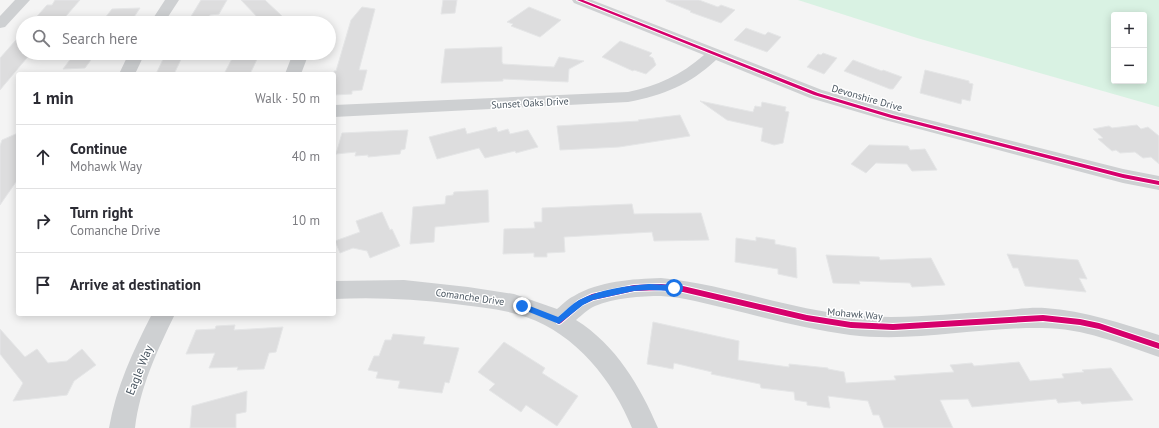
<!DOCTYPE html>
<meta charset="utf-8">
<style>
:root{--surface:#fff;--page:#f7f7f7;--text:#2b2b33;--muted:#7c7c81;--line:#e1e1e2}
body{margin:0;font-family:"PT Sans",sans-serif;background:var(--page);color:var(--text)}
.controls{position:absolute;right:12px;top:12px;display:grid;overflow:hidden;border-radius:4px;box-shadow:0 2px 10px #0003}
.controls button{width:36px;height:36px;display:grid;place-items:center;padding:0;border:0;border-bottom:1px solid var(--line);background:var(--surface);color:var(--text);font:20px sans-serif}
.stop{position:absolute;width:12px;height:12px;margin:-9px;border:3px solid #1a73e8;border-radius:50%;background:#fff}
.stop.end{background:#1a73e8;border-color:#fff;box-shadow:0 1px 4px #0008}
.list{margin:0;padding:0;list-style:none}
h2{display:flex;justify-content:space-between;align-items:center;height:52px;margin:0;padding:0 16px;font-size:17px}
h2 small{font-size:13px;font-weight:400;color:var(--muted)}
.list li{display:grid;grid-template-columns:26px 1fr auto;gap:12px;align-items:center;box-sizing:border-box;height:64px;padding:0 16px;border-top:1px solid var(--line)}
.list b{display:block;font-size:15px;white-space:nowrap}
.list p{margin:0;font-size:13px;white-space:nowrap;color:var(--muted)}
.list em{font-size:13px;font-style:normal;color:var(--muted)}
.icon{flex:none;width:22px;height:22px;fill:none;stroke:currentColor;stroke-width:2;stroke-linecap:round;stroke-linejoin:round}
.map{position:relative;flex:none;width:1159px;height:428px;overflow:hidden}
.search{position:absolute;background:var(--surface);box-shadow:0 2px 10px #0003;left:16px;top:16px;width:320px;height:44px;display:flex;align-items:center;gap:10px;box-sizing:border-box;padding:0 14px;border-radius:22px;color:var(--muted);font-size:15px}
.panel{position:absolute;background:var(--surface);box-shadow:0 2px 10px #0003;left:16px;top:72px;width:320px;height:244px;border-radius:4px}
.map>svg:first-child{display:block}
.green{fill:#d9f2e3;fill-rule:evenodd}
.building{fill:#ddddde;stroke:#e5e6e7}
.lines{fill:none;stroke-linecap:round;stroke-linejoin:round}
.minor{fill:#ced0d2;fill-rule:evenodd}
.cycleway-casing{stroke:#fff;stroke-width:2}
.cycleway{fill:#d6006c;fill-rule:evenodd}
.route{fill:#1a73e8}
.labels{text-anchor:middle;dominant-baseline:central;stroke-width:3;stroke-linejoin:round;paint-order:stroke}
.street-label{font-size:10px;fill:#4a5661;stroke:#fff}
.near-street-label{font-size:12px;fill:#4a5661;stroke:#fff}
</style>
<div class="map">
<svg width="1159" height="428" viewBox="0 0 1159 428">
<rect width="100%" height="100%" fill="#f4f4f4"/>
<path class="green" d="M798 0H1159V107L917 38ZM1114 15H1144V81H1114Z"/>
<path class="building" d="M55 0H80L60 23H31L47 5H52Z
M201 0H227L219 14 210 15 205 23H187Z
M241 0H265L282 16 266 23 263 20 261 21Z
M443 0H457L455 13 441 14Z
M666 0H699L718 7 721 5 735 10 721 23 690 12 691 11 666 1Z
M362 7 375 9 359 70H367L362 90 352 91V94L334 95V71H336L351 20Z
M529 7 561 20 540 37 511 26 513 24 507 22Z
M140 8 130 23H101L112 9Z
M746 28 765 35 768 32 781 37 767 52 734 40Z
M23 32V53H31L0 90V58Z
M620 41 652 53 649 56 653 58 656 65 646 74 634 70 633 71 602 57Z
M502 47V62L503 64 554 67 559 57 584 61 569 69 568 82 503 79V81L441 83 445 49Z
M75 53H96L85 68 63 69Z
M166 53H184L174 74H156Z
M235 53H260L250 74H224Z
M823 53 837 58 824 74 807 67 818 54 821 55Z
M853 60 882 71 883 70 902 77 893 89H890L844 71Z
M925 70 969 81V83L973 84 970 101 962 99 961 104 920 93Z
M700 101 753 112 755 106 761 107 762 102 786 107 785 111 789 112 783 143 774 145 761 141 763 128 727 120Z
M680 115 690 136 619 147 560 150 557 126 639 121 638 120Z
M1137 125 1141 129 1148 127 1159 136V164L1151 157 1143 158 1135 152 1120 153 1116 150 1112 151 1098 139 1103 138 1093 129 1109 126 1112 128Z
M496 127 498 132 508 129 510 134 528 130 538 147 516 153 515 151 485 158 479 148 437 159 429 137 465 128 467 134Z
M408 130 405 149 401 150 400 154 368 157V155L355 156 356 152 336 154 342 133Z
M18 133V179L0 205V146L2 140Z
M869 145 908 146 910 150 925 149 937 170 912 171 907 164 876 163 866 173 851 164Z
M488 190 489 222 435 227 434 242 410 244 413 207 445 204 446 196 453 195 454 192Z
M632 204 634 214 701 213 709 240 654 241 652 232 564 237 565 252 547 253V257H534V253L503 254 504 229 535 228 534 222H542V208Z
M382 212 390 230 392 229 400 246 370 258 367 251 353 248 340 253 335 241 360 232 356 221Z
M756 237 775 240V244L796 248 797 278 778 274V269L735 262 736 238 756 241Z
M1007 254 1078 260 1087 279 1079 278 1086 292 1025 286 1018 268H1013Z
M826 255 879 257 880 260 931 258 945 285 912 287 910 283 859 281 860 284 833 283Z
M653 322 739 341 738 360 789 367V364L828 368V369L844 372 846 383 896 380 894 376 954 372 950 365 972 363 974 366 1019 362 1030 381 1064 378 1062 374 1084 372 1082 370 1111 368 1133 400 1082 404 1080 401 1058 403 1056 399 972 407 968 399 940 400 953 428H884L879 415H873L868 401 828 396 830 408 807 405V402L795 400 794 392 761 388 760 384 711 374 712 372 674 363 673 369 647 364Z
M235 325 234 330 283 327 276 352 269 353 264 369 237 370 238 367 209 368 215 353 186 354 196 330 215 329 216 326Z
M0 329 25 357 37 349 48 363 67 361 82 349 96 365 74 381 67 395 13 401 23 383 0 354Z
M393 334 425 337 423 344 459 348 449 383 445 382 442 393 398 388 400 381 376 378 378 372 368 370 374 356H379L385 340H391Z
M504 342 545 368 542 373 578 396 557 426 526 405 521 412 489 390 495 384 478 372Z
M247 391 246 412 236 414V428H190L192 406Z"/>
<g class="lines">
<path class="minor" d="M15 0H30L5 27 0 28V16Z
M165 0H179L164 23H150Z
M572 0H592L822 90 894 111 1123 169 1159 176V190L1123 183 885 120 810 98 716 60C689 85 664 95 628 102L334 117V105L628 92C657 86 681 75 704 55L574 3Z
M129 53H145L135 74H119Z
M293 53H309L301 74H285Z
M661 278C725 284 787 309 851 315 899 320 948 314 996 311 1012 310 1029 307 1045 308 1086 311 1120 323 1159 335V357C1121 344 1083 328 1042 328 978 327 914 343 850 335 809 329 769 319 729 309 706 304 684 297 661 296 641 296 614 298 595 306 588 309 582 315 576 320 616 345 640 386 658 428H632C613 381 576 334 526 317 503 309 479 307 455 304 414 299 376 297 334 299V281L404 280 468 287 514 294 557 309C562 305 567 299 574 296 599 281 632 279 661 278Z
M152 314H175C157 351 140 387 135 428H109C116 387 133 351 152 314Z"/>
<g class="cycleway-casing">
<path id="cycleway" d="M577 0H583L818 93 892 115 1123 174 1159 181V185L1123 178 891 118 814 95Z
M661 284 683 286 807 315 851 322 893 324 1043 315 1080 319 1099 323 1159 343V349L1099 329 1080 325 1043 321 893 330 851 328 807 321 683 292 661 290 634 291 593 300 582 305 561 323 559 324 557 323 556 321 557 319 578 301 592 294 634 285Z"/>
</g>
<use href="#cycleway" class="cycleway"/>
</g>
<path class="route" d="M649 284 674 285 677 288 674 291 649 290 634 291 593 300 583 305 559 324 519 308 518 306 522 303 558 317C565 311 572 304 579 300 600 289 626 286 649 284Z"/>
<g class="labels">
<g class="street-label">
<text transform="translate(867 98) rotate(16)">Devonshire Drive</text>
<text transform="translate(530 103) rotate(-3)">Sunset Oaks Drive</text>
<text transform="translate(470 297) rotate(8)">Comanche Drive</text>
<text transform="translate(855 314) rotate(5)">Mohawk Way</text>
</g>
<g class="near-street-label">
<text transform="translate(139 370) rotate(-68)">Eagle Way</text>
</g>
</g>
</svg>
<div class="controls">
<button>+</button>
<button>−</button>
</div>
<div class="stop" style="left:674px;top:288px"></div>
<div class="stop end" style="left:522px;top:306px"></div>
<div class="search"><svg class="icon" aria-label="search" viewBox="0 0 24 24"><circle cx="10" cy="10" r="6"/><path d="M15 15l6 6"/></svg>Search here</div>
<section class="panel">
<h2>1 min<small>Walk · 50 m</small></h2>
<ul class="list">
<li><svg class="icon" aria-label="ahead" viewBox="0 0 24 24"><path d="M12 20V5M6 11l6-6 6 6"/></svg><div><b>Continue</b><p>Mohawk Way</p></div><em>40 m</em></li>
<li><svg class="icon" aria-label="right" viewBox="0 0 24 24"><path d="M7 20v-9h11M14 6l5 5-5 5"/></svg><div><b>Turn right</b><p>Comanche Drive</p></div><em>10 m</em></li>
<li><svg class="icon" aria-label="arrive" viewBox="0 0 24 24"><path d="M6 21V4h12l-3 4 3 4H6"/></svg><div><b>Arrive at destination</b></div></li>
</ul>
</section>
</div>
